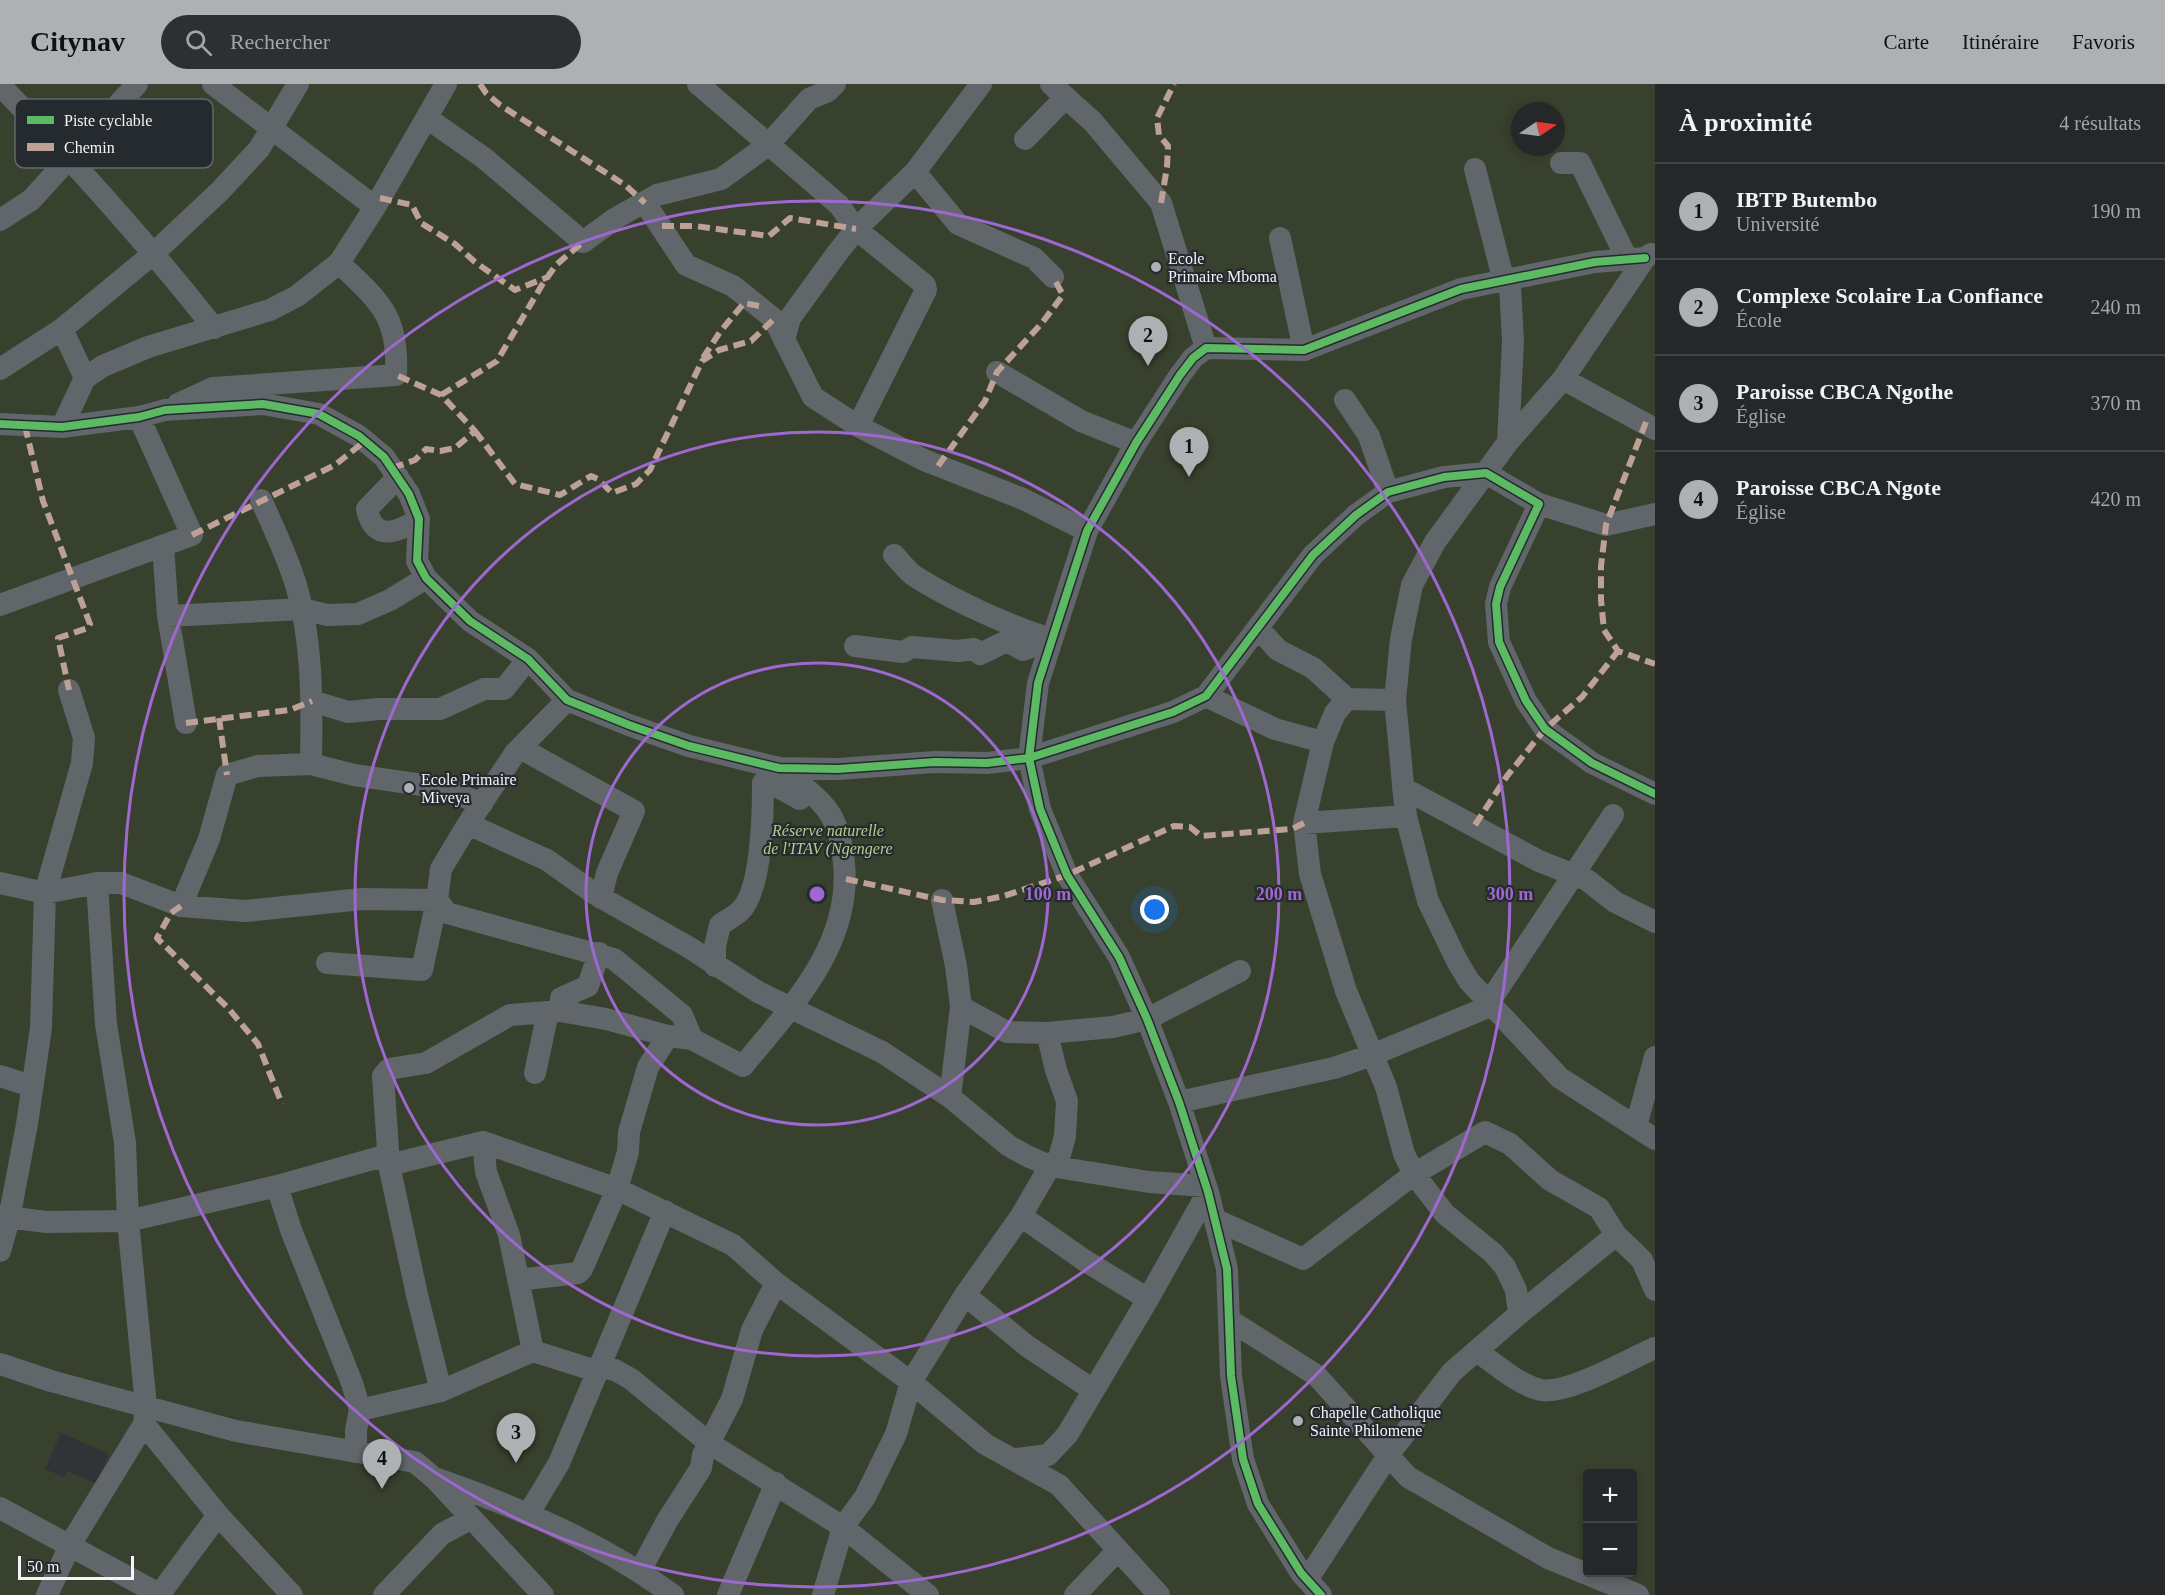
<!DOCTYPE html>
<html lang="fr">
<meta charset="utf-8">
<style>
:root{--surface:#252729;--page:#2d2f31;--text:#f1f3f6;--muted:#a3a5a8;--line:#424446;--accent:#aeb1b4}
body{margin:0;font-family:Georgia,serif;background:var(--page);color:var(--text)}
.controls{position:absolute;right:18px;bottom:18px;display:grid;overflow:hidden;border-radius:6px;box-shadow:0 3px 9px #0003}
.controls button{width:54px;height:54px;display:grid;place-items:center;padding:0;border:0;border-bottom:2px solid var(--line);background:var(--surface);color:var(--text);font:30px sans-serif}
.compass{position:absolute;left:1511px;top:18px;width:54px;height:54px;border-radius:50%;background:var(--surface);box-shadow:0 3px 9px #0003;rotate:77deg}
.scale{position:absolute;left:18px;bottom:15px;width:116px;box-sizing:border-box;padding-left:6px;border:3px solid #f1f5f8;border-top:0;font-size:16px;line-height:21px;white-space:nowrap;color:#f1f5f8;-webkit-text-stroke:4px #252a2f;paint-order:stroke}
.you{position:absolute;left:1155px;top:826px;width:21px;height:21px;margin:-15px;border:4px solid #fff;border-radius:50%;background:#1a73e8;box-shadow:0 0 0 9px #1a73e833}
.badge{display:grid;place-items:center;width:39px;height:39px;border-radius:50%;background:var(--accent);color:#111;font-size:20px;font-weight:700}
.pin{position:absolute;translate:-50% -50px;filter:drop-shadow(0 2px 3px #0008)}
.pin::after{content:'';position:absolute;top:32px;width:21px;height:18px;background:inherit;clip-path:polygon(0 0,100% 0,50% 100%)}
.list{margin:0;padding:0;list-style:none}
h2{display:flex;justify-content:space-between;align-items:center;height:78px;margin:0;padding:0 24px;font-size:26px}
h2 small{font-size:20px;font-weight:400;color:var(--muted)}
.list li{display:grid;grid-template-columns:39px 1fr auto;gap:18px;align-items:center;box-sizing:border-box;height:96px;padding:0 24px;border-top:2px solid var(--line)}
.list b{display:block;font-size:22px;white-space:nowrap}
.list p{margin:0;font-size:20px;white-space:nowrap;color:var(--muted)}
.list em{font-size:20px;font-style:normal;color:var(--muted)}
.icon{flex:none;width:33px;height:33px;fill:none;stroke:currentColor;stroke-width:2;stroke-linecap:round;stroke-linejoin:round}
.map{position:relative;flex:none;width:1655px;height:1511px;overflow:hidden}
header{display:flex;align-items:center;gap:36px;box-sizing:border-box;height:84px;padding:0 30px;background:var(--accent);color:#111}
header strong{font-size:28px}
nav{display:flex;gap:33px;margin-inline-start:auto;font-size:21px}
.search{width:420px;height:54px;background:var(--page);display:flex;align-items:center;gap:15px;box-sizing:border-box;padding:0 21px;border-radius:33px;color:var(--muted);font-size:22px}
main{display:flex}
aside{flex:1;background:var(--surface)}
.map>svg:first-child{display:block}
.green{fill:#38412d;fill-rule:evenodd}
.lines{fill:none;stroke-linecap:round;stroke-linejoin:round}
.minor{stroke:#60666a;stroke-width:22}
.quiet{stroke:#bda197;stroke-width:6;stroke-dasharray:12 6;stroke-linecap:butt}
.cycleway-casing{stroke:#252a2f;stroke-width:11}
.cycleway{stroke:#5cba63;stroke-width:8}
.ring{fill:none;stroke:#9e68d0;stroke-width:3}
.poi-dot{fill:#aeb1b4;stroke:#252a2f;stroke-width:2}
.labels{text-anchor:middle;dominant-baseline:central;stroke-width:4.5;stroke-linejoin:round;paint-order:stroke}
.poi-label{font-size:16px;fill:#f1f5f8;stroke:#252a2f;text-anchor:start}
.park-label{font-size:16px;font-style:italic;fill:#b2ce89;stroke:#252a2f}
.key{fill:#252a2f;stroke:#62676b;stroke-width:1.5}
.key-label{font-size:16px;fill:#f1f5f8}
.centre{fill:#9e68d0;stroke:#252a2f;stroke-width:3}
.ring-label{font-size:18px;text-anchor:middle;font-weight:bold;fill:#9e68d0;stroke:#252a2f;stroke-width:4.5;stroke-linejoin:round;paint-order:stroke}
</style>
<header>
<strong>Citynav</strong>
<div class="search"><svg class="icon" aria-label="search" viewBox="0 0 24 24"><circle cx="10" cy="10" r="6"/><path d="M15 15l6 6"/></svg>Rechercher</div>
<nav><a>Carte</a><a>Itinéraire</a><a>Favoris</a></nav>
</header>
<main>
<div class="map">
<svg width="1655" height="1511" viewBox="0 0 1655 1511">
<rect width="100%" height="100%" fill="#313437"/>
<path class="green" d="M0 0H1655V1511H0ZM1520 27H1556V63H1520ZM61 1349 109 1370 97 1400 67 1387 64 1393 45 1385ZM1588 1390H1632V1488H1588Z"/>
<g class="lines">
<path class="minor" d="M213 0 375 123
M698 0 816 101 839 121 856 145 925 201 926 206 858 342 924 376 1023 415 1087 447
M1051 0 1093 38 1161 119 1206 264
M0 1C75 79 147 159 214 244
M427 34 484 74 583 158 616 134 657 111 721 95 768 61 809 15 828 7 835 0
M1025 55 1066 13
M1561 79H1580L1628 177
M1475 85 1501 186 1510 202 1513 257 1508 358
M915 88 958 140 1034 174 1053 193
M645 119 686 181 733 202 774 235 813 313 858 342
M0 136 31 116 137 0
M1280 154 1304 266
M1651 170 1645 174 1563 295 1508 358 1435 458 1412 501 1401 555 1395 616 1406 732 1428 817 1457 877 1469 897 1560 994 1655 1055
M62 245 85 294
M784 256 790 234 835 172 856 145 915 88 981 0
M0 285 62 245 154 169 220 107 259 65 298 0
M997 288 1081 337 1136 359
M1563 295 1655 345
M1345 316 1369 352 1388 408
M178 320 213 304 396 291C399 231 379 217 339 179
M0 340 62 343 139 333 165 326 263 320 319 330 359 352 384 373 409 410 419 435 417 477 426 494 470 537 528 575 567 616 629 641 689 662 779 684 838 685 935 678 987 679 1029 674 1173 628 1206 612 1313 471 1356 431 1388 408 1444 393 1486 389 1539 420 1500 503 1496 520 1499 558 1526 617 1545 645 1592 679 1655 710
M62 343 85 294 103 282 148 263 270 226 297 212 339 179 375 123 446 0
M398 393 367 425C374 459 398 448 419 435
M261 416C274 444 287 472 296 501 313 559 312 621 311 680
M1539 420 1606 441 1655 430
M163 462 168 532 186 639
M0 521 192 451 139 333
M168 532 302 525 327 531 358 530 390 516 426 494
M1259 545 1278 566 1313 584 1347 615
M855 562 903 568 912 563 958 567 974 565 980 570 1007 557 1023 566 1051 555C1011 543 948 514 913 491 906 486 900 477 894 471
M1206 612 1275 645 1323 658
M567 616 515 669 468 740 441 785 437 816 447 829 614 875 682 931 692 955
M312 617 348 628 379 625H440L484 605H504L528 575
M520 664 634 727 607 789 601 814
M1403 704 1539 777 1587 796 1615 818 1655 838
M1304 739 1406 732
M468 740 547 776 595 810 690 864 758 908 882 968 950 1013 1009 1062 1027 1072 1050 1082 1149 1098 1206 1102
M0 799 45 809 97 799H121L181 822 245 827 362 815 437 816 422 886 327 879
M97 799 106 940 125 1059 128 1137 146 1322 144 1340 218 1431 292 1511
M942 816 956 882 961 923 950 1013
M181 822 209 755 227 691 258 682 311 680 354 691 443 704 482 720
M715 882V862L720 841C726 836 734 833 740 827 762 807 763 729 763 699H771L800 715
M1490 917 1613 731
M961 923 1007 948 1047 949 1113 943 1147 935 1240 887
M560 927 561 914 588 902 599 869
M535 989 548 928
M0 992 31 1002
M1179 1018 1334 984 1372 971 1493 921
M1636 1042 1655 973
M483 1058 486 1088 509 1151 533 1267
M277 1102 291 1146 352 1299 360 1326 356 1346V1368
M0 1132 46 1138 128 1137 277 1102 380 1073 389 1081 483 1058 617 1105 733 1161 776 1199 911 1298 985 1360 1059 1401 1159 1511
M1021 1132 1084 1176 1148 1215
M1216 1136 1303 1175 1414 1090 1485 1048 1510 1060 1550 1096 1599 1124 1616 1151 1642 1176 1655 1206
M0 1167 9 1135 27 1040 41 944 45 809 82 679 84 654 69 606
M518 1196 578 1189 582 1185 617 1105 628 1068 629 1048 648 983 668 952
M965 1211 1027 1262 1093 1306
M1519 1230 1616 1151
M1231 1237 1316 1291 1408 1393 1548 1474 1638 1511
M1477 1267C1495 1280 1519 1301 1541 1306 1568 1311 1629 1275 1655 1264
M0 1280 51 1297 236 1347 415 1378 435 1395 543 1511
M441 1307 417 1211 389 1081 383 992 389 985 426 979 510 931 560 927 606 935 668 952 692 955 743 982C791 923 852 862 844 779 843 762 838 741 828 727 816 710 795 697 779 684
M360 1326 441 1307 533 1267 593 1286 599 1283 615 1286 631 1295 709 1359 843 1443 928 1511
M1016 1375 1048 1371 1067 1351 1148 1215 1208 1108
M437 1395C520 1424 602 1459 673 1511
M0 1424 159 1510
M529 1429 559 1379 665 1127
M640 1487 667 1437 701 1384 703 1371 732 1315 752 1246 776 1199
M1307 1496 1389 1370 1452 1288 1519 1230 1516 1206 1505 1183 1493 1169 1445 1130 1414 1090 1404 1070 1386 1003 1346 907 1310 790 1304 739 1323 658 1335 629 1347 615 1395 616
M47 1511 70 1461 144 1340
M159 1511 218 1431
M384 1511 442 1450 470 1435
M728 1511 776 1399
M823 1511 843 1443 865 1413 896 1350 911 1298 965 1211 1021 1132 1050 1082 1059 1074 1065 1052 1067 1017 1056 986 1047 949
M1075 1511 1117 1467
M1321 1511 1301 1489 1258 1420 1243 1375 1231 1292 1227 1185 1208 1108 1179 1018 1147 935 1119 873 1067 791 1040 725 1029 674 1038 599 1087 447 1136 359 1180 291 1193 274 1206 264 1304 266 1461 205 1595 178 1645 174"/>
<path class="quiet" d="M480 0 486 9 500 21 625 101 645 119
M380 114 412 121 421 139 455 160 475 178 515 206 548 193
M1161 119 1167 83 1168 62 1159 51 1157 34 1174 0
M662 142H695L769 152 790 134 856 145
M703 274 720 248 744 219 759 222
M441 311 497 277 542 201 556 181 583 158
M1646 338 1606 441 1601 482V516L1604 546 1618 567 1655 580
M25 342 43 417 90 540 88 544 58 554 69 606
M475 347 515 400 560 411 591 392 598 395 612 409 636 400 650 386 702 277 719 266 751 257 774 235
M938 382 985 317 997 288 1042 239 1063 211 1053 193
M392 384 415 376 426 365 440 367 455 364 475 347 441 311 396 291
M192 451 335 381 365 357
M219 634 227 691
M186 639 290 626 312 617
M1475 741 1507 692 1545 645 1582 613 1618 567
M846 795 942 816 974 818 1004 812 1067 791 1174 742 1190 743 1201 752 1292 745 1304 739
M181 822 171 829 157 854 229 925 258 960 282 1020"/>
<g class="cycleway-casing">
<path id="cycleway" d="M0 340 62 343 139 333 165 326 263 320 319 330 359 352 384 373 409 410 419 435 417 477 426 494 470 537 528 575 567 616 629 641 689 662 779 684 838 685 935 678 987 679 1029 674 1173 628 1206 612 1313 471 1356 431 1388 408 1444 393 1486 389 1539 420 1500 503 1496 520 1499 558 1526 617 1545 645 1592 679 1655 710
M1321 1511 1301 1489 1258 1420 1243 1375 1231 1292 1227 1185 1208 1108 1179 1018 1147 935 1119 873 1067 791 1040 725 1029 674 1038 599 1087 447 1136 359 1180 291 1193 274 1206 264 1304 266 1461 205 1595 178 1645 174"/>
</g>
<use href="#cycleway" class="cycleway"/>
</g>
<g class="ring">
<circle cx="817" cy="810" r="231"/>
<circle cx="817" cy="810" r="462"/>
<circle cx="817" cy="810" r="693"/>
</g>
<g class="poi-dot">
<circle cx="1156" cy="183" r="6"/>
<circle cx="409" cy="704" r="6"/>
<circle cx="1298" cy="1337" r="6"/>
</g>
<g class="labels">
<g class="poi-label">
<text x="1168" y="174">Ecole<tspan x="1168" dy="18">Primaire Mboma</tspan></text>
<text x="421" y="695">Ecole Primaire<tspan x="421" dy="18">Miveya</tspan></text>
<text x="1310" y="1328">Chapelle Catholique<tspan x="1310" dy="18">Sainte Philomene</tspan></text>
</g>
<g class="park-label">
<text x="828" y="746">Réserve naturelle<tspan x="828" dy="18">de l'ITAV (Ngengere</tspan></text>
</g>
</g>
<rect x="15" y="15" width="198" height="69" rx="9" class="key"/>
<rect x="27" y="32" width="27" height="8" fill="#5cba63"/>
<rect x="27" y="59" width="27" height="8" fill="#bda197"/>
<g class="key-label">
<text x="64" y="42">Piste cyclable</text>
<text x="64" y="69">Chemin</text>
</g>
<circle cx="817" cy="810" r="9" class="centre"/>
<g class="ring-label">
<text x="1048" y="816">100 m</text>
<text x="1279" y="816">200 m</text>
<text x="1510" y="816">300 m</text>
</g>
</svg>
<div class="controls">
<button>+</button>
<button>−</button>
</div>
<svg class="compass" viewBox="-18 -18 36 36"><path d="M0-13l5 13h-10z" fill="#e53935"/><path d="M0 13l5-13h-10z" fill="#a3a5a8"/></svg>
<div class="scale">50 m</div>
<div class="you"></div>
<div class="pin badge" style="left:1189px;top:393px">1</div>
<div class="pin badge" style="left:1148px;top:282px">2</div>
<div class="pin badge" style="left:516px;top:1379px">3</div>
<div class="pin badge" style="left:382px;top:1405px">4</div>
</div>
<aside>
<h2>À proximité<small>4 résultats</small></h2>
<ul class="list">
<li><span class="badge">1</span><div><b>IBTP Butembo</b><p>Université</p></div><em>190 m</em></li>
<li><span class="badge">2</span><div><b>Complexe Scolaire La Confiance</b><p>École</p></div><em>240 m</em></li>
<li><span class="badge">3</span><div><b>Paroisse CBCA Ngothe</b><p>Église</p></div><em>370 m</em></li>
<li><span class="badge">4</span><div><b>Paroisse CBCA Ngote</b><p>Église</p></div><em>420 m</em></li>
</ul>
</aside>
</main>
